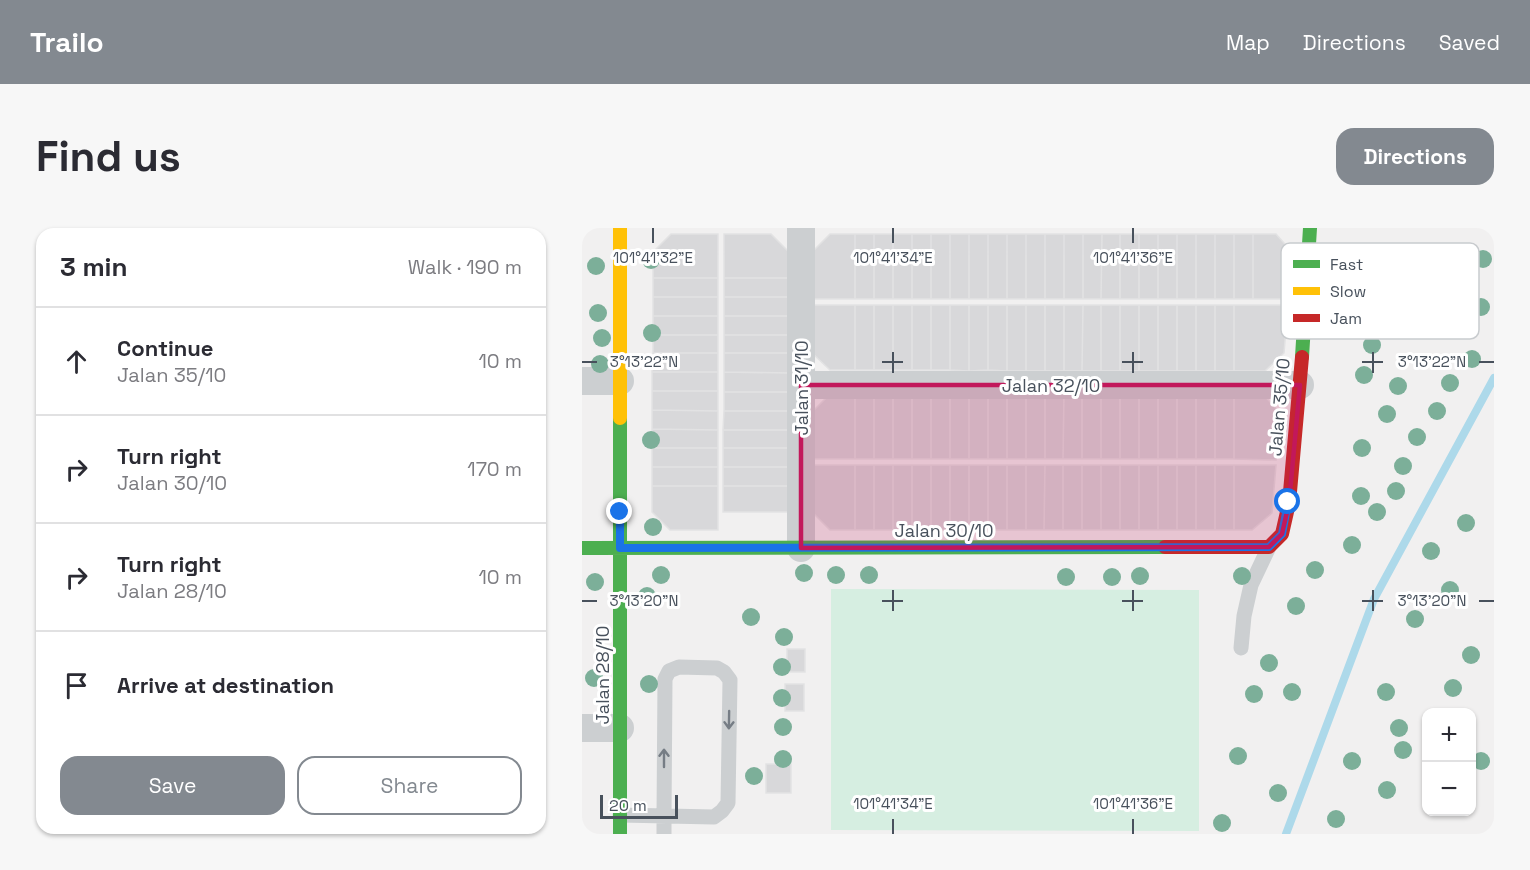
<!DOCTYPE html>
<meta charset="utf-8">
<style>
:root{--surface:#fff;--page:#f7f7f7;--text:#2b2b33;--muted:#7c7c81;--line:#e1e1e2;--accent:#838990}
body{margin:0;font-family:"Space Grotesk",sans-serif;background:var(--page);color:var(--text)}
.controls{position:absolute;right:18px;bottom:18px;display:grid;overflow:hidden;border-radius:12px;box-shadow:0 2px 4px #0004}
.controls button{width:54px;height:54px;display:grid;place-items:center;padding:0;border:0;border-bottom:2px solid var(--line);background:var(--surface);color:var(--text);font:30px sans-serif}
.scale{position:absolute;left:18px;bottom:15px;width:78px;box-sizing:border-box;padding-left:6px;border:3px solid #48515c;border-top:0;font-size:16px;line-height:21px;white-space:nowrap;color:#48515c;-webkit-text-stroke:4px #fff;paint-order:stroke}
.stop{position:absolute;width:18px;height:18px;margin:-14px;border:4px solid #1a73e8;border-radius:50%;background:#fff}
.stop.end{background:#1a73e8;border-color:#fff;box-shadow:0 2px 6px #0008}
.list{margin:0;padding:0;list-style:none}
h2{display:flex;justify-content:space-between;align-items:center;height:78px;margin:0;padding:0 24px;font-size:26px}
h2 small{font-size:20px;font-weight:400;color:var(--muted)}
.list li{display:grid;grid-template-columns:39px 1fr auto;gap:18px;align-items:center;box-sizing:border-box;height:108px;padding:0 24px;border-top:2px solid var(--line)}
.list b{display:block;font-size:22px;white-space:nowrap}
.list p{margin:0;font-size:20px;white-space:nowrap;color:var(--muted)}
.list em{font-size:20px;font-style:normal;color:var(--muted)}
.actions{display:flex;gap:12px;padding:18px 24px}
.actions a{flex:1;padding:14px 0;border:2px solid var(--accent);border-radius:18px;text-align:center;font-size:21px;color:var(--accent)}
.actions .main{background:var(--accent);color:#fff}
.icon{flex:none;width:33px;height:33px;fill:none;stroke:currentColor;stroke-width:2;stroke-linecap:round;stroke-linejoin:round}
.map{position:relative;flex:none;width:912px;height:606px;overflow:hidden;border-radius:18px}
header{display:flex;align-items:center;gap:36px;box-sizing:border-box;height:84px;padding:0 30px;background:var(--accent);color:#fff}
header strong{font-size:28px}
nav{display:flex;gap:33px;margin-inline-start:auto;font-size:21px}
.intro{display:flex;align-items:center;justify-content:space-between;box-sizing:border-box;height:144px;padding:0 36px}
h1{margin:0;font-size:42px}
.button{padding:15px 27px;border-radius:18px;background:var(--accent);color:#fff;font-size:21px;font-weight:700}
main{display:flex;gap:36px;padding:0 36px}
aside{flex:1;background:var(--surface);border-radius:18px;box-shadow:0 2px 4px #0004}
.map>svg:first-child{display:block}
.green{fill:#d6eee1}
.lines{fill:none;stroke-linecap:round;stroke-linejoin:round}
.stream{stroke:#add9ea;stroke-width:8}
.building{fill:#d8d8da;stroke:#e2e2e3;stroke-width:1.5}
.lane{stroke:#cccfd1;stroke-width:15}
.street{stroke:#cccfd1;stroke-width:28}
.fast{stroke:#4caf50;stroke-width:14}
.slow{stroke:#ffc107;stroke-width:14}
.jam{stroke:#c62828;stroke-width:14}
.tree{fill:#7caf99}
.oneway{stroke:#767d85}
.route{stroke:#1a73e8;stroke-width:8}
.marked{fill:#c2185b;fill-opacity:0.2;stroke:#c2185b;stroke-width:4.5;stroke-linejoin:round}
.ticks{fill:none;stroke:#48515c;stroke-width:2}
.labels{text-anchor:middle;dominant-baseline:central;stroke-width:6;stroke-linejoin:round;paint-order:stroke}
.street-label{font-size:18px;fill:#48515c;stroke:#fff}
.key{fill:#fff;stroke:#c8cbce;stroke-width:1.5}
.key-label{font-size:16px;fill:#48515c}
.ticks-label{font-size:15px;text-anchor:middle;fill:#48515c;stroke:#fff;stroke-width:6;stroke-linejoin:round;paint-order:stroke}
</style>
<header>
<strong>Trailo</strong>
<nav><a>Map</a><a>Directions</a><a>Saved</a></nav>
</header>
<div class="intro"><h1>Find us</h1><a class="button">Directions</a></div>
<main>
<aside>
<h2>3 min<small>Walk · 190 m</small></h2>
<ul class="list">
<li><svg class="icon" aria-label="ahead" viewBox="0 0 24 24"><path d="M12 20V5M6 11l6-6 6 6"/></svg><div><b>Continue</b><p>Jalan 35/10</p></div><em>10 m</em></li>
<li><svg class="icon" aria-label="right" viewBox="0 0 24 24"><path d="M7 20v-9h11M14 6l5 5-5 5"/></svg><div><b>Turn right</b><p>Jalan 30/10</p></div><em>170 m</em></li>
<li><svg class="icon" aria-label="right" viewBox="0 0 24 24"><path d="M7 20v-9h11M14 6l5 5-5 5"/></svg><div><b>Turn right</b><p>Jalan 28/10</p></div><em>10 m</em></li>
<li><svg class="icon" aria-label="arrive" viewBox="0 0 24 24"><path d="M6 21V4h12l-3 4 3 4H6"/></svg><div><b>Arrive at destination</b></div></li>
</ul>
<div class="actions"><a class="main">Save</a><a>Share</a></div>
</aside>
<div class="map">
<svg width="912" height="606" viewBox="0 0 912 606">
<rect width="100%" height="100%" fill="#f1f0f0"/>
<path class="green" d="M249 361 617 362V603L249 602Z"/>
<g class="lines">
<path class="stream" d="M704 606 792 371 912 150"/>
</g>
<path class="building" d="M89 6H136V50H71V24Z
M142 6H189L207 24 206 50H142Z
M248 6H273V71H230V24Z
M273 6H292V71H273Z
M292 6H311V71H292Z
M311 6H330V71H311Z
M330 6H349V71H330Z
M349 6H368V71H349Z
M368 6H387V71H368Z
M387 6H406V71H387Z
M406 6H425V71H406Z
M425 6H444V71H425Z
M444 6H463V71H444Z
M463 6H482V71H463Z
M482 6H501V71H482Z
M501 6H520L519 71H501Z
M520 6H538V71H519Z
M538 6H557V71H538Z
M557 6H576V71H557Z
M576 6H595V71H576Z
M595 6H614V71H595Z
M614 6H633V71H614Z
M633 6H652V71H633Z
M652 6H671V71H652Z
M671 6H694L710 24 707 71H671Z
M71 50H136V69H71Z
M142 50H206V69H142Z
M71 69H136V88H71Z
M142 69H206V88H142Z
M230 77H273V142H248L230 125Z
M273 77H292V142H273Z
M292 77H311V142H292Z
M311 77H330V142H311Z
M330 77H349V142H330Z
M349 77H368V142H349Z
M368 77H387V143L368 142Z
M387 77H406V142L387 143Z
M406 77H425V143L406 142Z
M425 77H444V143H425Z
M444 77H463V143H444Z
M463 77H482V143H463Z
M482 77H501L500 143H482Z
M501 77H519V143H500Z
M519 77H538V143H519Z
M538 77H557V143H538Z
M557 77H576V143H557Z
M576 77H595V143H576Z
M595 77H614V143H595Z
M614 77H633V143H614Z
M633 77H652V143H633Z
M652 77H706L702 125 683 143H652Z
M71 88H136V107H71Z
M142 88H206V107H142Z
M71 107H136V125H71Z
M142 107H206V125H142Z
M71 125H136V144H70Z
M142 125H206V145L142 144Z
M70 144H136V163H70Z
M142 144 206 145V164H142Z
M70 163H136V183L70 182Z
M142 164H206V183H142Z
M248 166H273V231H230V184Z
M273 166H292V231H273Z
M292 166H311V231H292Z
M311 166H330V231H311Z
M330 166H349V231H330Z
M349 166H368V231H349Z
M368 166H387V231H368Z
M387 166H406V231H387Z
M406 166H425V231H406Z
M425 166H444V231H425Z
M444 166H463V231H444Z
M463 166H482L481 231H463Z
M482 166H500V231H481Z
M500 166H519V231H500Z
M519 166H538V231H519Z
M538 166H557V231H538Z
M557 166H576V231H557Z
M576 166H595V231H576Z
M595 166H614V231H595Z
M614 166H633V231H614Z
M633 166H652V231H633Z
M652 166H681L697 184 694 232 652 231Z
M70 182 136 183V202L70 201Z
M142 183H206V202H141Z
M70 201 136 202V220H70Z
M141 202H206V220H141Z
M70 220H136V239H70Z
M141 220H206V239H141Z
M230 237H273V302H248L230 284Z
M273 237H292V302H273Z
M292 237H311V302H292Z
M311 237H330V302H311Z
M330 237H349V302H330Z
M349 237H368V302H349Z
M368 237H387V302H368Z
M387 237H406V302H387Z
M406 237H425V302H406Z
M425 237H444V302H425Z
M444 237H463L462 302H444Z
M463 237H481V302H462Z
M481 237H500V302H481Z
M500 237H519V302H500Z
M519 237H538V302H519Z
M538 237H557V302H538Z
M557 237H576V302H557Z
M576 237H595V302H576Z
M595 237H614V302H595Z
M614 237H633V302H614Z
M633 237H652V302H633Z
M652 237H694L690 285 670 302H652Z
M70 239H136V258H70Z
M141 239H206V258H141Z
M70 258H136V302H88L70 284Z
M141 258H206V284H141Z
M205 421H223V444H205Z
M203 456H222V483H203Z
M184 536H209V565H184Z"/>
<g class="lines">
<path class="lane" d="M659 420 662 388 669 357 687 319
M38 587 132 589 140 583 146 575 148 452 142 444 135 440 97 439 87 443 83 451 82 588V606"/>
<path class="street" d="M219 0V320
M0 153H38
M219 157H718
M0 500H38"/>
<path class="fast" d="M720 129 728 0
M38 190V606
M0 320 583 319"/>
<path class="slow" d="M38 0V190"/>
<path class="jam" d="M583 319H687L700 306 707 275 720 129"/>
</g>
<g class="tree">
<circle cx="901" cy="31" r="9"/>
<circle cx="69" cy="32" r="9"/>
<circle cx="14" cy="38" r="9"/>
<circle cx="899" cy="79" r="9"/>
<circle cx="16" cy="85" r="9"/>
<circle cx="70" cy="105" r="9"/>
<circle cx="20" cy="110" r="9"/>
<circle cx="790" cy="117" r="9"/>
<circle cx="890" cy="131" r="9"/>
<circle cx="18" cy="136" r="9"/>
<circle cx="782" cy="147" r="9"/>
<circle cx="868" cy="155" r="9"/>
<circle cx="816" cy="158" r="9"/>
<circle cx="855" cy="183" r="9"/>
<circle cx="805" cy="186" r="9"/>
<circle cx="835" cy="209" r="9"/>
<circle cx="69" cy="212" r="9"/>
<circle cx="780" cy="220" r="9"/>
<circle cx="821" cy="238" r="9"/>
<circle cx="814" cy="263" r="9"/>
<circle cx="779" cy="268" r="9"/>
<circle cx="795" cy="284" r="9"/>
<circle cx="884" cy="295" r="9"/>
<circle cx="71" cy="299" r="9"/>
<circle cx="770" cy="317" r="9"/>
<circle cx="849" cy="323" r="9"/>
<circle cx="733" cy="342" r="9"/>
<circle cx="222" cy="345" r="9"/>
<circle cx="79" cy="347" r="9"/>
<circle cx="254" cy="347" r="9"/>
<circle cx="287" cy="347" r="9"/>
<circle cx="558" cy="348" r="9"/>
<circle cx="660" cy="348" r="9"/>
<circle cx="484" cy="349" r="9"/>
<circle cx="530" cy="349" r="9"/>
<circle cx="13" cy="354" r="9"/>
<circle cx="868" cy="362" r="9"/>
<circle cx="65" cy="368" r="9"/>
<circle cx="714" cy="378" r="9"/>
<circle cx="169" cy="389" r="9"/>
<circle cx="833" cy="391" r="9"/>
<circle cx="202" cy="409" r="9"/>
<circle cx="889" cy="427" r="9"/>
<circle cx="687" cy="435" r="9"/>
<circle cx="200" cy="439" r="9"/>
<circle cx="12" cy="450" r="9"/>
<circle cx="67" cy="456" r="9"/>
<circle cx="871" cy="460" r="9"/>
<circle cx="710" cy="464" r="9"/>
<circle cx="804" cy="464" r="9"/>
<circle cx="672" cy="466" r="9"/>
<circle cx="200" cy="470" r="9"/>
<circle cx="201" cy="499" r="9"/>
<circle cx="817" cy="500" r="9"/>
<circle cx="821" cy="522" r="9"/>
<circle cx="656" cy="528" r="9"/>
<circle cx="201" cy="531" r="9"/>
<circle cx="770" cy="533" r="9"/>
<circle cx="899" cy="533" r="9"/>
<circle cx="172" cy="548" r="9"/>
<circle cx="805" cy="562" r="9"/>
<circle cx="696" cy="565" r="9"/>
<circle cx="754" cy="591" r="9"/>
<circle cx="640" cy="595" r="9"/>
</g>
<defs><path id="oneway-shaft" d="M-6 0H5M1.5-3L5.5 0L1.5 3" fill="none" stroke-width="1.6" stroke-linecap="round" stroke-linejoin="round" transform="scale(1.5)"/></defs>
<g class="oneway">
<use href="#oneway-shaft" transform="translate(147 492) rotate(91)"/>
<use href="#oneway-shaft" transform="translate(82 530) rotate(-90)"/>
</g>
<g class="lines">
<path class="route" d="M38 284V320L687 319 700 306 706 274"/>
</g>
<path class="marked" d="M219 157H718L707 275 700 306 687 319 219 320Z"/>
<path class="ticks" d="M71 0V15M311 0V15M551 0V15M311 124V145M551 124V145M791 124V145M0 134H15M300 134H321M540 134H561M780 134H801M897 134H912M311 362V383M551 362V383M791 362V383M0 373H15M300 373H321M540 373H561M780 373H801M897 373H912M311 591V606M551 591V606"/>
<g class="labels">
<g class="street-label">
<text x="469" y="157">Jalan 32/10</text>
<text transform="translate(219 160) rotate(-90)">Jalan 31/10</text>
<text transform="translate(697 179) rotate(-85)">Jalan 35/10</text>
<text x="362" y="302">Jalan 30/10</text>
<text transform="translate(20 447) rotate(-90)">Jalan 28/10</text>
</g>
</g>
<rect x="699" y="15" width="198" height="96" rx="9" class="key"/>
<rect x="711" y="32" width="27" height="8" fill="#4caf50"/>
<rect x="711" y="59" width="27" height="8" fill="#ffc107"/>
<rect x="711" y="86" width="27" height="8" fill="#c62828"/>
<g class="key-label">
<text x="748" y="42">Fast</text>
<text x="748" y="69">Slow</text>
<text x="748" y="96">Jam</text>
</g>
<g class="ticks-label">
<text x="71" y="35">101°41'32"E</text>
<text x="311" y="35">101°41'34"E</text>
<text x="551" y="35">101°41'36"E</text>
<text x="62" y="139">3°13'22"N</text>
<text x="850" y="139">3°13'22"N</text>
<text x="62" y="378">3°13'20"N</text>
<text x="850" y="378">3°13'20"N</text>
<text x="311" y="581">101°41'34"E</text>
<text x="551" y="581">101°41'36"E</text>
</g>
</svg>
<div class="controls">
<button>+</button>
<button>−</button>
</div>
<div class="scale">20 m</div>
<div class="stop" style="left:706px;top:274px"></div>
<div class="stop end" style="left:38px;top:284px"></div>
</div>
</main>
